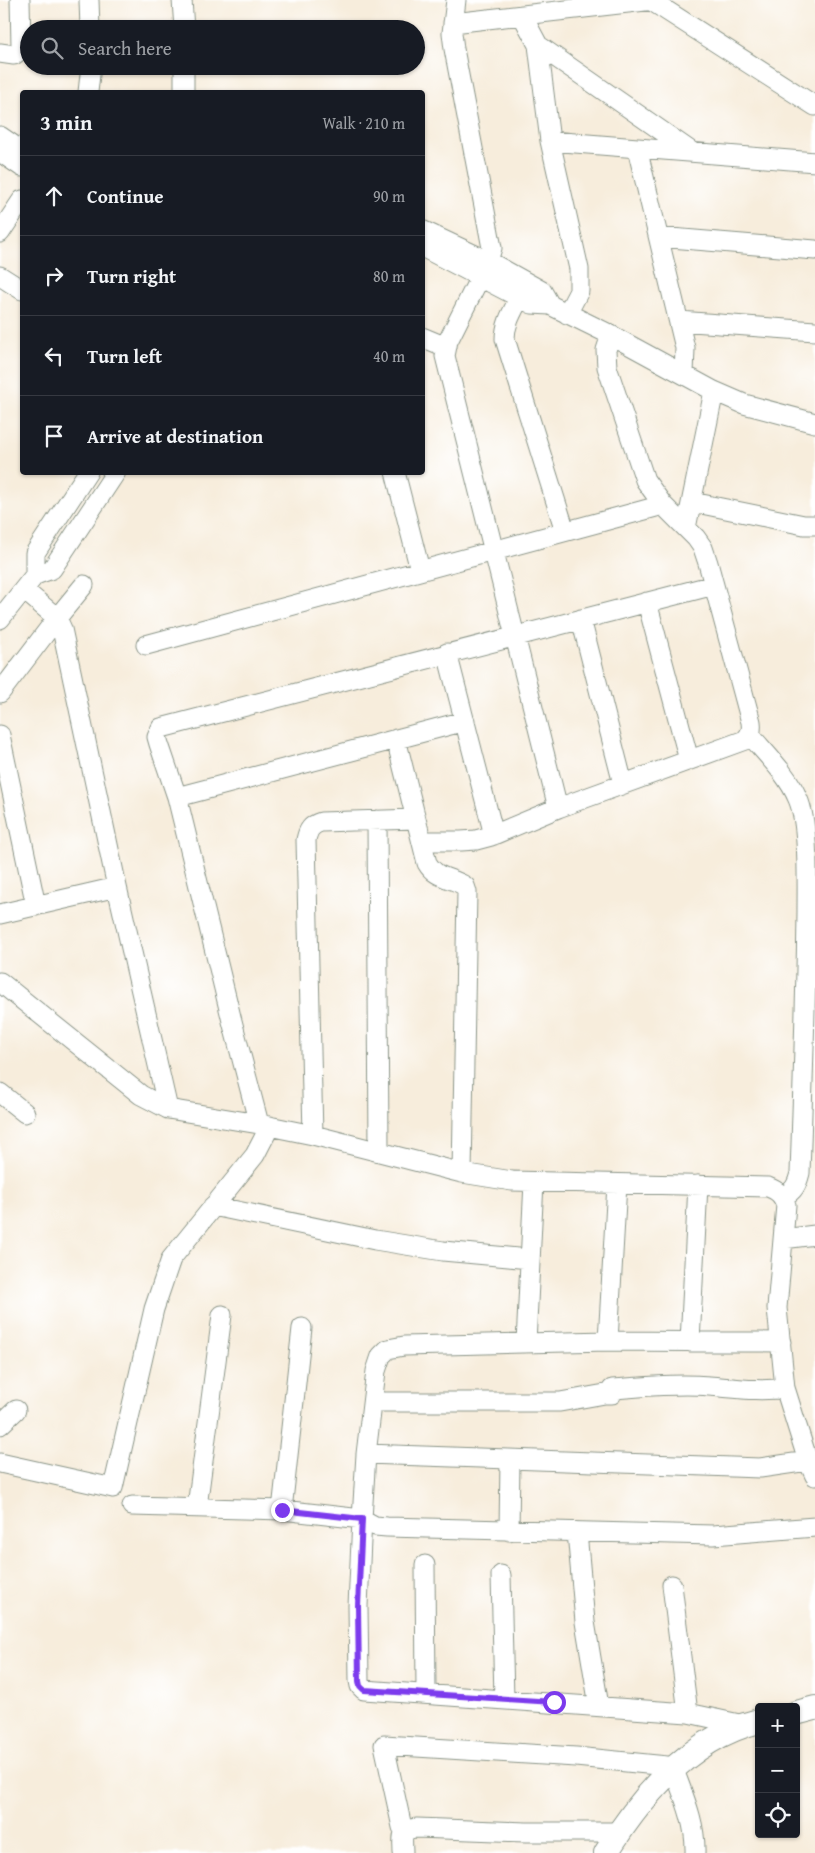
<!DOCTYPE html>
<meta charset="utf-8">
<style>
:root{--surface:#171b24;--page:#20242c;--text:#f1f3f6;--muted:#9ea1a6;--line:#363941}
body{margin:0;font-family:"Gentium Book Plus",serif;background:var(--page);color:var(--text)}
.controls{position:absolute;right:15px;bottom:15px;display:grid;overflow:hidden;border-radius:5px;box-shadow:0 1px 4px #0004}
.controls button{width:45px;height:45px;display:grid;place-items:center;padding:0;border:0;border-bottom:1px solid var(--line);background:var(--surface);color:var(--text);font:25px sans-serif}
.stop{position:absolute;width:15px;height:15px;margin:-11px;border:4px solid #7c3aed;border-radius:50%;background:#fff}
.stop.end{background:#7c3aed;border-color:#fff;box-shadow:0 1px 5px #0008}
.list{margin:0;padding:0;list-style:none}
h2{display:flex;justify-content:space-between;align-items:center;height:65px;margin:0;padding:0 20px;font-size:21px}
h2 small{font-size:16px;font-weight:400;color:var(--muted)}
.list li{display:grid;grid-template-columns:32px 1fr auto;gap:15px;align-items:center;box-sizing:border-box;height:80px;padding:0 20px;border-top:1px solid var(--line)}
.list b{display:block;font-size:19px;white-space:nowrap}
.list em{font-size:16px;font-style:normal;color:var(--muted)}
.icon{flex:none;width:28px;height:28px;fill:none;stroke:currentColor;stroke-width:2;stroke-linecap:round;stroke-linejoin:round}
.map{position:relative;flex:none;width:815px;height:1853px;overflow:hidden}
.search{position:absolute;background:var(--surface);box-shadow:0 1px 4px #0004;left:20px;top:20px;width:405px;height:55px;display:flex;align-items:center;gap:12px;box-sizing:border-box;padding:0 18px;border-radius:28px;color:var(--muted);font-size:19px}
.panel{position:absolute;background:var(--surface);box-shadow:0 1px 4px #0004;left:20px;top:90px;width:405px;height:385px;border-radius:5px}
.map>svg:first-child{display:block}
.lines{fill:none;stroke-linecap:round;stroke-linejoin:round}
.minor-casing{stroke:#8b9588;stroke-width:21}
.major-casing{stroke:#8b9588;stroke-width:26}
.minor{stroke:#fff;stroke-width:19}
.major{stroke:#fff;stroke-width:24}
.route{stroke:#7c3aed;stroke-width:6}
</style>
<div class="map">
<svg width="815" height="1853" viewBox="0 0 815 1853">
<rect width="100%" height="100%" fill="#fff"/>
<filter id="ink" filterUnits="userSpaceOnUse"><feTurbulence type="fractalNoise" baseFrequency=".02" numOctaves="2"/><feDisplacementMap in="SourceGraphic" scale="10" xChannelSelector="R" yChannelSelector="G"/><feConvolveMatrix kernelMatrix="1 2 1 2 8 2 1 2 1" color-interpolation-filters="sRGB"/></filter>
<filter id="wash" filterUnits="userSpaceOnUse"><feTurbulence type="fractalNoise" baseFrequency=".0096" numOctaves="4" result="noise"/><feDisplacementMap in="SourceGraphic" scale="20" xChannelSelector="R" yChannelSelector="G"/><feGaussianBlur stdDeviation="1.12" result="paint"/><feColorMatrix in="noise" values="0 0 0 0 0 0 0 0 0 0 0 0 0 0 0 0 0 1.4 0 .05"/><feComposite in="paint" operator="in"/></filter>
<g filter="url(#wash)">
<rect width="100%" height="100%" fill="#f7eddc"/>
</g>
<g filter="url(#ink)">
<g class="lines">
<g class="minor-casing">
<path id="minor" d="M89 0 90 29
M182 0 184 29
M456 0 452 33 454 49 492 248 488 261 448 341 445 356 558 808
M650 0 815 106
M522 15 538 45 692 152
M453 23 654 0
M538 45 550 141 579 269V291L567 314
M0 53 14 55 18 52 21 46 20 0
M88 92 91 66
M184 92V66
M0 136 22 151
M550 141 815 162
M637 148 685 348 684 374
M0 152 22 167
M422 230 488 261 542 291 550 305
M0 233 22 200
M659 237 815 250
M422 247 532 304 550 305 611 335 714 391 744 404 815 423
M0 276 22 290
M520 297C513 311 505 323 505 339L565 531
M679 321 815 331
M422 337 446 347
M395 472 420 570
M692 502 804 525H815
M686 528 714 391
M35 575V553L88 472
M24 590 57 618 62 629 117 887 168 1109
M647 602 689 760
M0 619 35 575 52 569 116 472
M581 619 623 784
M146 645 663 505
M447 653 494 835
M0 693 57 618 84 585
M0 735 36 906
M750 735C767 755 788 775 798 799 809 824 807 882 807 912 806 999 803 1086 800 1173 797 1185 794 1191 783 1197
M396 739 427 863C436 879 451 877 465 886L467 892 462 1173
M177 797 465 721
M377 820 379 1150
M422 841H461L476 840 491 836 558 808 745 740C751 734 752 730 751 722L708 563 703 548 696 538 663 505 645 480 607 367 606 350 611 335
M0 914 117 887
M0 982 141 1095 168 1109 259 1124 313 1135 462 1173 512 1181 768 1187C778 1191 782 1194 786 1205L777 1308 785 1388 808 1461 815 1476
M0 1093 25 1113
M259 1124 232 1021 177 797 159 744 157 737 161 728 714 585
M313 1135 306 840C308 830 311 825 321 822L416 819
M213 1206 375 1240 443 1251 530 1259
M783 1239 815 1235
M608 1341 617 1184
M690 1342 698 1185
M781 1342 608 1341 404 1346 388 1349 381 1356 376 1371 366 1454 362 1519 375 1526 387 1527 713 1535 815 1527
M526 1343 534 1182
M612 1389C644 1387 677 1383 709 1386 735 1388 759 1392 785 1388
M373 1402H560L605 1394H612
M0 1425 16 1410
M366 1454 760 1468 808 1461
M0 1463 113 1488 154 1309 171 1259 255 1155 270 1126
M132 1506 282 1510 362 1519 358 1606 359 1681 360 1686 364 1690 688 1713 744 1725
M197 1507 222 1315
M282 1510 302 1328
M509 1531 510 1460
M577 1532 585 1622 599 1706
M425 1565 426 1693
M501 1575 504 1699
M672 1585 688 1713
M405 1831 402 1827 384 1745 576 1757 667 1766 674 1770C684 1797 696 1824 695 1853
M403 1853C403 1838 399 1829 417 1828L526 1832H619"/>
</g>
<g class="major-casing">
<path id="major" d="M796 1713 815 1708
M606 1853C641 1796 692 1737 759 1721"/>
</g>
<use href="#minor" class="minor"/>
<use href="#major" class="major"/>
</g>
</g>
<g class="lines" filter="url(#ink)">
<path class="route" d="M282 1510 362 1519 358 1606 359 1681 360 1686 364 1690 554 1702"/>
</g>
</svg>
<div class="controls">
<button>+</button>
<button>−</button>
<button><svg class="icon" aria-label="locate" viewBox="0 0 24 24"><circle cx="12" cy="12" r="6"/><path d="M12 2v4M12 18v4M2 12h4M18 12h4"/></svg></button>
</div>
<div class="stop" style="left:554px;top:1702px"></div>
<div class="stop end" style="left:282px;top:1510px"></div>
<div class="search"><svg class="icon" aria-label="search" viewBox="0 0 24 24"><circle cx="10" cy="10" r="6"/><path d="M15 15l6 6"/></svg>Search here</div>
<section class="panel">
<h2>3 min<small>Walk · 210 m</small></h2>
<ul class="list">
<li><svg class="icon" aria-label="ahead" viewBox="0 0 24 24"><path d="M12 20V5M6 11l6-6 6 6"/></svg><div><b>Continue</b></div><em>90 m</em></li>
<li><svg class="icon" aria-label="right" viewBox="0 0 24 24"><path d="M7 20v-9h11M14 6l5 5-5 5"/></svg><div><b>Turn right</b></div><em>80 m</em></li>
<li><svg class="icon" aria-label="left" viewBox="0 0 24 24"><path d="M17 20v-9H6M10 6l-5 5 5 5"/></svg><div><b>Turn left</b></div><em>40 m</em></li>
<li><svg class="icon" aria-label="arrive" viewBox="0 0 24 24"><path d="M6 21V4h12l-3 4 3 4H6"/></svg><div><b>Arrive at destination</b></div></li>
</ul>
</section>
</div>
